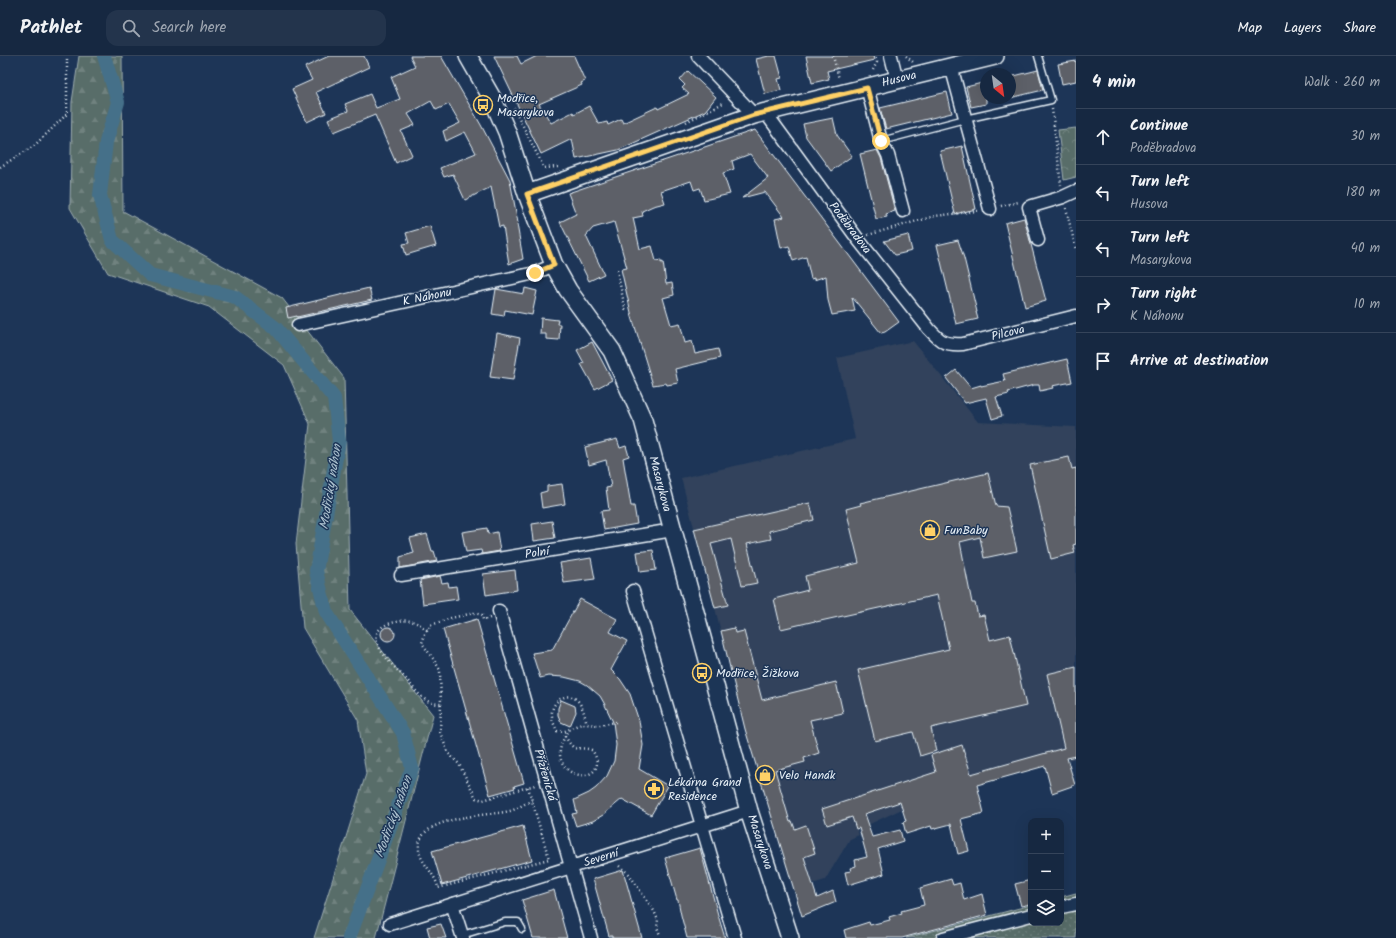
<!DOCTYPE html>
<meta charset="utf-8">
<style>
:root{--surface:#162841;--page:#23344c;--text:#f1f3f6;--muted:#9ea6b1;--line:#35445a}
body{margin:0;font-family:Kalam,sans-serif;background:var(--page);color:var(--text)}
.controls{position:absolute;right:12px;bottom:12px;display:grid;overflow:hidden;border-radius:8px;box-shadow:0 4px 16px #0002}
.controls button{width:36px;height:36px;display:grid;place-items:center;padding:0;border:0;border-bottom:1px solid var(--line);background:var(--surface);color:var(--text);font:20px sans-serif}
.compass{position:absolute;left:980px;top:12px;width:36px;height:36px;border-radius:50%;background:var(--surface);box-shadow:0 4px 16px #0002;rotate:151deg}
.stop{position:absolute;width:12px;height:12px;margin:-9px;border:3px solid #ffd166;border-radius:50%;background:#fff}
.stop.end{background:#ffd166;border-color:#fff;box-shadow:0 1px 4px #0008}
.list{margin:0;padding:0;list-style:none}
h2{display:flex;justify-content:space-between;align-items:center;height:52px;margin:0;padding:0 16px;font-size:17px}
h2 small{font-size:13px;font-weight:400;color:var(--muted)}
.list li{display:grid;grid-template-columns:26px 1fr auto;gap:12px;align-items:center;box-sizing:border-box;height:56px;padding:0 16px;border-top:1px solid var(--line)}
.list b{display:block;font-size:15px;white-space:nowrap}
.list p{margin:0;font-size:13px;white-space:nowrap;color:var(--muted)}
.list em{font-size:13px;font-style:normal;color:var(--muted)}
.icon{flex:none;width:22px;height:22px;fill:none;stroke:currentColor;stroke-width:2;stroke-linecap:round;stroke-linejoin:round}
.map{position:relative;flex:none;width:1076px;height:882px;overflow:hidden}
header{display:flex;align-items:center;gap:24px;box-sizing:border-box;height:56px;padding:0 20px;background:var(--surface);border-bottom:1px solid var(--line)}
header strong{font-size:19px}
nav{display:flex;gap:22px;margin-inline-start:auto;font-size:14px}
.search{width:280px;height:36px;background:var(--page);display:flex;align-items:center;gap:10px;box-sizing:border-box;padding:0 14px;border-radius:12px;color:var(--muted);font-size:15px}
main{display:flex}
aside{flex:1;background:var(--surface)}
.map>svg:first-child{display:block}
.built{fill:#30425c}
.grass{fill:url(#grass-dots);stroke:#a0afb0}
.forest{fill:url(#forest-firs);stroke:#a0afb0}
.park{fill:url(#park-crowns);stroke:#a0afb0}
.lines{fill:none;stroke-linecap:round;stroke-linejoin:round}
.canal{stroke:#457089;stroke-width:14}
.building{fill:#5d6167;stroke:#e8f1f8}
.lane-casing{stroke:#e8f1f8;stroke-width:9}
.street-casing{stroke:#e8f1f8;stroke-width:15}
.secondary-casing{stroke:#e8f1f8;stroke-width:20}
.path{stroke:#e8f1f8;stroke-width:2.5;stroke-dasharray:1 3;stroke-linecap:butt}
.lane{stroke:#1d3557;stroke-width:6}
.street{stroke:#1d3557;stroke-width:12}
.secondary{stroke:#1d3557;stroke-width:17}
.route{stroke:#ffd166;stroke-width:5}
.labels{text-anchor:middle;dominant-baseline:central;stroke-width:3;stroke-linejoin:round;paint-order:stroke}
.street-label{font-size:12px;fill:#e8f1f8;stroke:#1d3557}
.poi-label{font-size:12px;fill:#e8f1f8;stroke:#1d3557;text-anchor:start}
.water-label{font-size:13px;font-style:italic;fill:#afc4d1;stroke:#1d3557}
</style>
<header>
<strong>Pathlet</strong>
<div class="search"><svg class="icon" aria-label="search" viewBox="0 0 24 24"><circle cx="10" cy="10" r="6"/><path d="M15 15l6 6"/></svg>Search here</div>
<nav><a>Map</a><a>Layers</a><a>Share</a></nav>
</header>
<main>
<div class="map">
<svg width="1076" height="882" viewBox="0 0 1076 882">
<defs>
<pattern id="grass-dots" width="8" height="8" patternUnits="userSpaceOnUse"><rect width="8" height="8" fill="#586d69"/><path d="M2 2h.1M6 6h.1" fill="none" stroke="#70827f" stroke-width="1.8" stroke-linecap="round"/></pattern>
<pattern id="forest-firs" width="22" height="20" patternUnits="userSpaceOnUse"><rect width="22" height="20" fill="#586d69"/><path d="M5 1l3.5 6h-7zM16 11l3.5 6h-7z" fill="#70827f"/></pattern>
<pattern id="park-crowns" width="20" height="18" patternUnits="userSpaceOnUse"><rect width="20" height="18" fill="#586d69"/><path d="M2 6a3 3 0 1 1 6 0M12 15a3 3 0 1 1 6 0" fill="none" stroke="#70827f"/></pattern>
</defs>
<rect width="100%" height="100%" fill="#1d3557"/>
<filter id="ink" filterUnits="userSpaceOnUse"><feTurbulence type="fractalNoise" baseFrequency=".025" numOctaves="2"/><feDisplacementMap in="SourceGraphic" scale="8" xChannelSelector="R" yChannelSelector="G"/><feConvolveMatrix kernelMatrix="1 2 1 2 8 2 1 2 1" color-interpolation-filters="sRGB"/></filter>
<g filter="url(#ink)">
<path class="built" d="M913 285 978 366 1076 371V702L974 730 902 753 857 774 859 779 850 783 825 824 794 834 745 672 715 552 681 422 855 383 837 302Z"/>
<path class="grass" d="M1076 837V882H906L1031 849V867H1061V841Z"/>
<path class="forest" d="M79 0H122L123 155 282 242 344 322 350 554 433 659 376 882H314L366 718 358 664 303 572 296 488 310 368 284 309 209 251 108 217 70 152 72 46Z"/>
<path class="park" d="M1076 72V121L1064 124 1058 74Z"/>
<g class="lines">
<path class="canal" d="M104 0 118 46 106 86 100 139 112 184 150 219 235 241 276 272 334 342 339 385 316 515 326 556 403 677 412 712 349 882"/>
</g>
<path class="building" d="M329 0H364L369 11 316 36 326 57 307 66 292 33 312 24 305 11Z
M410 0H441L481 69 510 124 518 167 517 168 523 203 509 208 503 170 499 171 491 131 465 144 453 118 444 121 440 112 476 97 465 76 446 85 443 75 460 67 449 48 436 54 431 45 408 58 415 69 401 75 412 99 396 107 375 59 334 76 328 63 348 55 345 48 370 38 376 52 400 43 391 21 415 10Z
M494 0H517L521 8 537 0H574L585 25 581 27 582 29 539 48 551 67 573 56 574 58 589 50 599 68 607 66 608 69 621 63 623 67 657 51 658 53 689 38 682 32 685 29 680 24 688 15 716 41 705 55 618 94 576 103 572 83 541 98Z
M769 0H776L782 22 778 23 781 34 765 38 756 3Z
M806 0H873L874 4 827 15 829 23 812 27Z
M1076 5V25L1062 28 1058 8Z
M1038 14 1043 34 1010 42V21Z
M986 26V48L971 51 966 31Z
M947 36 952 57 886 73 880 52Z
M833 62 837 79 852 100 831 115 806 81 803 68Z
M755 74 899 266 885 276 881 277 852 241 855 255 832 259 828 244 826 220 814 224V222L811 223 806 201 793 205 789 190 781 192 775 163 784 161 772 145 765 136 742 142 768 122 750 98 732 105 734 113 723 117 730 138 704 144 700 132 694 134 691 125 661 135 665 147 653 150 642 155 643 160 633 162 640 193 652 190 656 205 661 204V207L663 206 666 228 672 227 674 239 663 242 671 269 680 267 685 287 692 285 695 298 718 293 720 302 675 313 678 327 667 329 666 327 653 329 632 261 621 213 627 212 614 166 593 172 586 180 604 218 589 225 560 166 576 158 568 137Z
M962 90 976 153 955 158 940 95Z
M877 94 881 102 895 155 886 158 887 161 876 163 860 98Z
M1024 162 1046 245 1025 251 1005 167Z
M430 170 436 190 406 199 403 188 409 187 406 177Z
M908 179 912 195 895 199 884 185Z
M958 184 964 202 977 256H976L978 263 956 268 937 189Z
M369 232 372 244 297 261V260L288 262 286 252Z
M525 232 537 235 532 259 505 254 504 260 492 258 496 233 524 238Z
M541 262 558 264 557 268H560L559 284 546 283V278H540Z
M497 277 520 282 513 324 490 321Z
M592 286 612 324 595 333 581 308 584 307 577 294Z
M1067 303 1072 326 1052 330 1053 332 1040 335 1039 329H1034L1008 336 1009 338 996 341 1002 360 992 363 986 342 965 347 946 322 956 314 971 332 981 329V330L1005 325 1003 318Z
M617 383 620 392 626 390 629 400 623 402 631 450H634L637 468 604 474 601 455 609 454 606 432 611 431 606 404 589 409 585 391Z
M1069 401 1072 413 1076 412V488L1073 489 1075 497 1051 503 1030 409Z
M988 417 996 450 1007 451 1017 495 984 502 980 481 960 486 972 547H975L978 560 984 559 990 584 1010 579 1026 650 931 672 936 695 920 700 913 676 875 685 858 614 949 593 937 539 816 566 815 565 781 573 774 543 808 534 805 520 859 507 846 453 861 449 860 447Z
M562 428 565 448 542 452 540 437 547 435V430Z
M810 447 814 464 769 475 771 483 747 488 757 527 742 530 731 483 711 488 728 549 715 552 694 473Z
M552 465 555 482 534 485 532 468Z
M487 472 488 478 497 476 500 495 482 498 481 494 466 496 462 476Z
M427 478 432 495H434L437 505 400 512V501L414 497 410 482Z
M653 494 656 514 640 516 637 496Z
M591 502 595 523 564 527 560 507Z
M515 514 517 534 486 539 483 518Z
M440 520 442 527 448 526 449 531 456 530 458 543 423 548 420 524Z
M580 543 617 563 610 576 627 585 611 614 620 623 630 638 639 665 643 689 639 713 668 730 651 759 622 743 603 759 593 765 576 770 572 758 577 757 574 744 589 737 596 732 607 720 614 705 616 689 613 666 604 647 600 640 587 629 580 625 564 621 548 620 540 622 532 597 552 594Z
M477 563 524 727 514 730 515 732 490 739 443 573Z
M381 578a7 7 0 1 1 14 0a7 7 0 1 1-14 0Z
M734 572 735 577 744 575 762 644 836 626 843 657 810 664 819 697 804 702 805 706 775 714 790 766 792 765 795 773 806 769 815 797 804 801 817 842 833 835 836 846 802 860 745 673 721 575Z
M1076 611V700L1067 702 1075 729 1052 737 1045 710 977 729 984 757 961 763 969 795 958 798 951 768 932 773 931 770 906 778 903 766 906 765 900 746 864 758 872 781 900 774 903 785 878 793 884 818 848 829 845 816 851 815 850 812 856 810 855 804 867 801 859 772 856 773 852 761 827 769 822 753 936 716 931 699 962 689 971 718 1064 692 1047 618Z
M561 644 575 650 576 656 570 670 561 666 558 659V652Z
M523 770 532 804 442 829 432 795Z
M700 792 718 859 725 882H687L681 859 678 844H677L665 802Z
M623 814 642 882H612V880H609L593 823Z
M951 823 953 829 960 827 964 844 982 838 987 859 902 882H846L844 874 869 866 870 869 890 864 889 861 902 857 901 855 924 849 920 832Z
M1031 824V848L1021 850 1015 828Z
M554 834 567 882H533L522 844Z
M441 868 446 882H430L427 871Z"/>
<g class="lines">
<g class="lane-casing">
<path id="lane" d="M881 85 965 63 1051 44 1038 0
M462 879 505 866H518L522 873"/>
</g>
<g class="street-casing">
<path id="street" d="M698 0 754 59
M891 0 897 24
M951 10 990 153
M867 31 881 85 888 99 903 155
M765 56 857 182 929 273C941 286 944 289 963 288L1076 260
M1038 184 1029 151 1063 141 1076 135
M298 269 535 217 554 209
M401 519 673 474
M633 535 735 882
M499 555 591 882
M452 848 463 882
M1061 851 1076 848
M390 868 749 755
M943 882 1031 859"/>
</g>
<g class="secondary-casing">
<path id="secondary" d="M468 0 492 42 507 76 527 138 554 209 568 234 612 295 643 364 749 755 790 882
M527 138 754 59 995 0"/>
</g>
<path class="path" d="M833 0 839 23
M906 0 913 6
M873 14 877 6 875 0
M514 52 544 112 558 111
M1052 53 1061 129
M686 66 725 46
M0 111 34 90 67 58V0
M1001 150 1019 146
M1066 152 1076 194
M868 179 935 160 978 155
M617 214 626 257
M490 562 483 564 482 559 474 557 451 562 431 569 425 578 422 587 434 604 440 614 441 648 440 676 448 697 459 708 476 742 483 744 535 729
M427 574C418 566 408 562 396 566 390 567 383 569 379 574 367 588 399 615 407 624 412 630 416 636 422 641 427 646 434 648 441 648
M587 668C585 661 583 650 577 644 566 634 550 647 552 660 552 665 555 670 557 675 566 677 570 672 578 669 585 667 592 669 600 669 605 668 610 667 616 666
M565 680C576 699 575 689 592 694 612 724 564 729 560 699 559 692 564 682 567 676
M528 731 549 803 438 832C436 818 421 808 419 794 415 759 489 760 510 755 518 753 524 747 532 745
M619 810 629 818 654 855 658 864 657 871 660 879"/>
<use href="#lane" class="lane"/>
<use href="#street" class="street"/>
<use href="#secondary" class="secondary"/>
</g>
</g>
<g class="lines" filter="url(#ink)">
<path class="route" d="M535 217 554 209 527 138 754 59 867 32 881 85"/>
</g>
<defs>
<g id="bus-ring" transform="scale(1)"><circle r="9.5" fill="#1d3557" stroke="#ffd166" stroke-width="1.5"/><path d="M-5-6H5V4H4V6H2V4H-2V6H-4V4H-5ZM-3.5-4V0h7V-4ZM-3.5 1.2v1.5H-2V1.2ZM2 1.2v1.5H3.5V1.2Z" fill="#ffd166"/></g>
<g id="shop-ring" transform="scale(1)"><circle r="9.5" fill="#1d3557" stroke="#ffd166" stroke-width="1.5"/><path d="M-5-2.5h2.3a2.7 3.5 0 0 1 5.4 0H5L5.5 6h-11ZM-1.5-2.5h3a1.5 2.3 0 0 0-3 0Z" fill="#ffd166"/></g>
<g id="pharmacy-ring" transform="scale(1)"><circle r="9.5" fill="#1d3557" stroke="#ffd166" stroke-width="1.5"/><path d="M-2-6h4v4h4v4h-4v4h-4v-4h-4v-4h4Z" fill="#ffd166"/></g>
</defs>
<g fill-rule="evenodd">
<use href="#bus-ring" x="483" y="49"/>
<use href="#shop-ring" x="930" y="474"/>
<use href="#bus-ring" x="702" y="617"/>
<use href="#shop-ring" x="765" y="719"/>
<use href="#pharmacy-ring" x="654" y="733"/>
</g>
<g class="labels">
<g class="street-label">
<text transform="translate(899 23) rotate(-14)">Husova</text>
<text transform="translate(850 172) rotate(53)">Poděbradova</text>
<text transform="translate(427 241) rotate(-12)">K Náhonu</text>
<text transform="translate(1008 277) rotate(-14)">Pilcova</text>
<text transform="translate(660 428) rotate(75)">Masarykova</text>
<text transform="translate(537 497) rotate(-9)">Polní</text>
<text transform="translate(545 719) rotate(74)">Přízřenická</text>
<text transform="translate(760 786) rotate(72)">Masarykova</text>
<text transform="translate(601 802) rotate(-17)">Severní</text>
</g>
<g class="poi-label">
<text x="497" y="42">Modřice,<tspan x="497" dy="14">Masarykova</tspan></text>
<text x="944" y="474">FunBaby</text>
<text x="716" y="617">Modřice, Žižkova</text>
<text x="779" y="719">Velo Hanák</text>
<text x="668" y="726">Lékárna Grand<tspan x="668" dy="14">Residence</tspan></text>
</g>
<g class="water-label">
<text transform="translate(331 431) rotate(-81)">Modřický náhon</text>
<text transform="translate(394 761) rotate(-70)">Modřický náhon</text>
</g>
</g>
</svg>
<div class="controls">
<button>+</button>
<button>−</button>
<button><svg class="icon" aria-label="layers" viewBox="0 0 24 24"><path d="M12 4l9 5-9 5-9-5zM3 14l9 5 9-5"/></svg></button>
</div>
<svg class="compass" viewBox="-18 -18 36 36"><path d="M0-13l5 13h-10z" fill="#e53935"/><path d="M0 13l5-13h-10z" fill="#9ea6b1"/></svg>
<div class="stop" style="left:881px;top:85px"></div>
<div class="stop end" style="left:535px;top:217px"></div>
</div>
<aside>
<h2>4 min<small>Walk · 260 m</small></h2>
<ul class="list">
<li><svg class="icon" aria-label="ahead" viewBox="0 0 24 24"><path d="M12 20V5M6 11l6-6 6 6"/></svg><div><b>Continue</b><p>Poděbradova</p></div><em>30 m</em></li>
<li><svg class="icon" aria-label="left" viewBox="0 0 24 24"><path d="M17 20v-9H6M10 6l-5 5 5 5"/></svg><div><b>Turn left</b><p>Husova</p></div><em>180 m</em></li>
<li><svg class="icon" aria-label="left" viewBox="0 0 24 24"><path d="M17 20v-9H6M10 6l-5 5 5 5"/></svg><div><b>Turn left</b><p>Masarykova</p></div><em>40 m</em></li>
<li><svg class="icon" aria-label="right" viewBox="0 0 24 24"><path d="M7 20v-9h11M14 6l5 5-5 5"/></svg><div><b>Turn right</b><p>K Náhonu</p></div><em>10 m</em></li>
<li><svg class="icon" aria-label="arrive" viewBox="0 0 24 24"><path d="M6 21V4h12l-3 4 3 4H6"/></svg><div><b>Arrive at destination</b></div></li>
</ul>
</aside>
</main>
